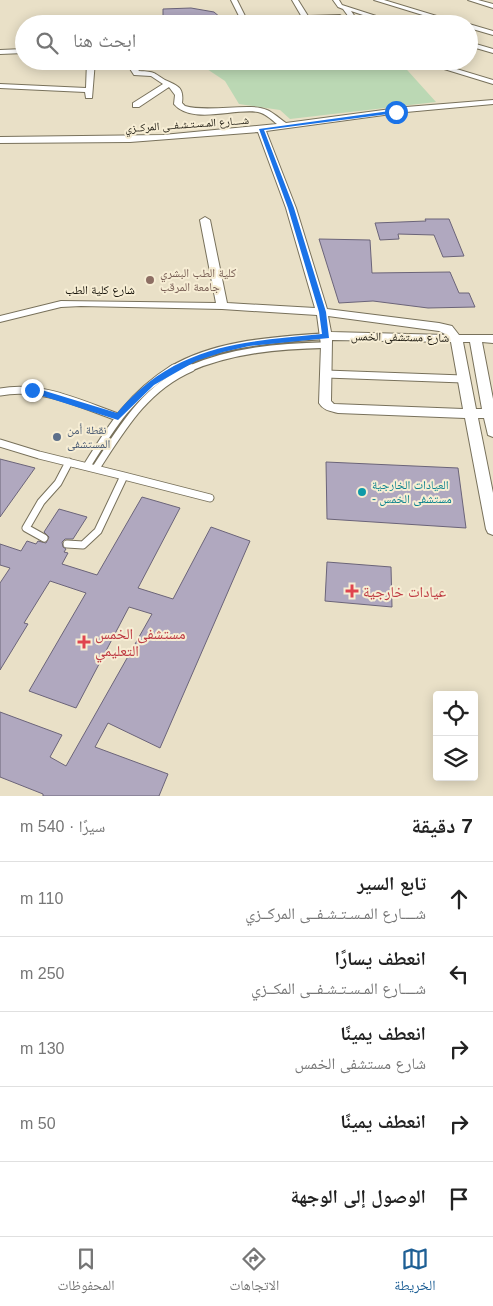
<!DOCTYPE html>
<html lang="ar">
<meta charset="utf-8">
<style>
:root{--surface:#fff;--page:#f6f6f6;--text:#222;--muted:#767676;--line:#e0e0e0;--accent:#1e5f95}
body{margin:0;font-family:Helvetica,"Noto Naskh Arabic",sans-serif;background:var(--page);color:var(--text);direction:rtl}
.controls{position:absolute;right:15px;bottom:15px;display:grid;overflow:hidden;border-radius:5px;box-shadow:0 2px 12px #0003}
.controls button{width:45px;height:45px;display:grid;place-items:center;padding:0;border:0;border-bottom:1px solid var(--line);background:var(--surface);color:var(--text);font:25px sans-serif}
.stop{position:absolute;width:15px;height:15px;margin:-11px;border:4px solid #1a73e8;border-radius:50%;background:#fff}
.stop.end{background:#1a73e8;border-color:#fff;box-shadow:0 1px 5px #0008}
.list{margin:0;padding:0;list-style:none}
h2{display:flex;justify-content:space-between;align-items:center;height:65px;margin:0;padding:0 20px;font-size:21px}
h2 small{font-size:16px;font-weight:400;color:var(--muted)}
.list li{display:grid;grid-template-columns:32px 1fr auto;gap:15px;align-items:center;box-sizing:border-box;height:75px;padding:0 20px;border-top:1px solid var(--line)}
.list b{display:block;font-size:19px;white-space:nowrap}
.list p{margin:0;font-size:16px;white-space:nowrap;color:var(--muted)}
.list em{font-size:16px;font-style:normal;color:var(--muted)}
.icon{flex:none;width:28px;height:28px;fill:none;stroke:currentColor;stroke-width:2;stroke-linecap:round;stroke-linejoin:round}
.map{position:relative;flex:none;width:493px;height:796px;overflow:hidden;direction:ltr}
.search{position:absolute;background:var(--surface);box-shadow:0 2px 12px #0003;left:15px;right:15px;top:15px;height:55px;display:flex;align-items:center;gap:12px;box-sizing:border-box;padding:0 18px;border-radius:28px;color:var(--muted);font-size:19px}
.sheet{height:440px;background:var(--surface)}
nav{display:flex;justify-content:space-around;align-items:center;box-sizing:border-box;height:70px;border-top:1px solid var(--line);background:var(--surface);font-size:14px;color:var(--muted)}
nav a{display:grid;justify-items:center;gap:2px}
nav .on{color:var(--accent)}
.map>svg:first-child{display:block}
.green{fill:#bbd8b4}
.building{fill:#b0a8bf;stroke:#6b6479}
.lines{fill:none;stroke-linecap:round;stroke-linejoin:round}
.service-far1-casing{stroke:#78715b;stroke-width:8}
.service-casing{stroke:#78715b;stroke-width:9}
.minor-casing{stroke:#78715b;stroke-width:2}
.service-far1{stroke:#fff;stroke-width:5.5}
.service{stroke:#fff;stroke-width:7}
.minor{fill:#fff;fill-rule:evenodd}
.route{fill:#1a73e8}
.education-dot{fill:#8d6e63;stroke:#f6edd4;stroke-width:2}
.service-dot{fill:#5c6f8a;stroke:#f6edd4;stroke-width:2}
.culture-dot{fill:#0f9aa8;stroke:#f6edd4;stroke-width:2}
.health-dot{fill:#e0444e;stroke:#f6edd4;stroke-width:2}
.labels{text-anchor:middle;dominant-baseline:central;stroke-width:4;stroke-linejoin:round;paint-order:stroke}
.far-street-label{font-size:11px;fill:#17140b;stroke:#f6edd4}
.education-label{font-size:12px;fill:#785e54;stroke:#f6edd4;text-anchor:start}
.street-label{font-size:12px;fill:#17140b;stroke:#f6edd4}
.service-label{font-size:12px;fill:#4e5e75;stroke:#f6edd4;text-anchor:start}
.culture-label{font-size:12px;fill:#0d838f;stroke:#f6edd4;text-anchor:start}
.near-health-label{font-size:15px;fill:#be3a42;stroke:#f6edd4;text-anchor:start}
</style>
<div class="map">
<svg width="493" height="796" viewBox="0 0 493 796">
<rect width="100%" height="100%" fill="#e9e0c7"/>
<path class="green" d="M189 61H399L436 102 290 119 280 110 239 104 225 81 204 67Z"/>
<path class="building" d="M191 8 214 12 228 24H163V9Z
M425 219H449L464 256 443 257 434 235 398 234 399 239 380 240 375 223 426 221Z
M319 239 370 240 372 273 450 272 459 293H469L475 307 428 308 373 301 339 303Z
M0 459 35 468 0 517Z
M326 462 458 468 466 528 327 519Z
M142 497 180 508 138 588 173 599 211 527 250 541 160 748 108 723 95 747 168 774 159 796H43V794L0 777V712L62 735 50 757 66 766 152 614 129 607 76 708 29 691 86 593 50 581 24 623 28 624 0 670V583L10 568 0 565V544L21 551 27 541 36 544 38 541 46 543 49 537 44 532 59 509 87 517 73 539H65L62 542 63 547 66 549 64 552 68 553 62 564 97 575Z
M327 562 391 567 392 607 325 601Z"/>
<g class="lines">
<g class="service-far1-casing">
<path id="service-far1" d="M172 369C217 342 276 340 326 336
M188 369C232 350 279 346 327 345"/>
</g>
<g class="service-casing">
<path id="service" d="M326 374 463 379
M0 392C41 384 80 404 118 417
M0 443 39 455 124 476 98 531 83 545 67 544
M87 466C113 424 131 395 174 368
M96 468C122 428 145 388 191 368
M124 476 210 498
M44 538 26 528 41 502 58 483 69 462"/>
</g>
<g class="minor-casing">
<path id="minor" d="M231 0H237L249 24H243Z
M292 0H298L308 16 340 15 343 17 340 19 310 20 312 24H306Z
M333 0H339L342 5 401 24H390L351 11 360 24H354L343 9 338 7Z
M374 0H384L463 24H452Z
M468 0H478L493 4V8Z
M469 24 493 31V35L469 28Z
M469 42 493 49V53L469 46Z
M24 49V53L0 54V50Z
M87 61H95L92 98H86L85 92 0 88V84L86 88Z
M125 61H132L139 71C156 72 152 72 165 80 178 86 184 87 182 103L185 106C209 113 251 102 267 110 274 113 280 119 286 123L406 107 493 100V104L406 112 266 131 296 208 327 309 439 323 452 326 459 335H493V343L482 342 493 399V437L488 435 484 418H478L493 493V535L488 533 486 529 465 418 338 413C330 411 323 410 319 403L321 345 317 315 222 309 81 306 61 307 0 322V316L61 301 216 303 200 220 205 217 210 220 227 303 315 308 286 208 258 132 130 142 0 143V137L163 135 277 124C272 120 265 113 258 112 234 108 192 125 174 104L175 95 169 87 139 107H133V103L163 84 151 76 134 75ZM328 316 439 331 447 335 331 332ZM332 340 451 342 463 409 334 404 331 401ZM463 342H470L482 409H476Z
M418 61H430L493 80V84Z"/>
</g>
<use href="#service-far1" class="service-far1"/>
<use href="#service" class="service"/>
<use href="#minor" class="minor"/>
</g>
<path class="route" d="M397 110 396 113 264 130 294 208 326 312 329 338 249 346 223 352 196 361 154 385 118 420 30 392V388L32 387 117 413C175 345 239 342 322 334L319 312 288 208 259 129Z"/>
<circle class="education-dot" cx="150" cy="280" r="5"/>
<circle class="service-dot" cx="57" cy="437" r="5"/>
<circle class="culture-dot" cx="362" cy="492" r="5"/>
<g class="health-dot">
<path d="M349.5 583.5h5v5h5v5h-5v5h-5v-5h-5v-5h5z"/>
<path d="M81.5 634.5h5v5h5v5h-5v5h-5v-5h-5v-5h5z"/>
</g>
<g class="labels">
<g class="far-street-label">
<text transform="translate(187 124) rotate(-4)">شــــارع المـسـتـشـفــى المركــزي</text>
</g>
<g class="education-label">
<text x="160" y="273">كلية الطب البشري<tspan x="160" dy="14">جامعة المرقب</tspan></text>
</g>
<g class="street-label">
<text x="100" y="290">شارع كلية الطب</text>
<text transform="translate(400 337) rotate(1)">شارع مستشفى الخمس</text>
</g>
<g class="service-label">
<text x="67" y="430">نقطة أمن<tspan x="67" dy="14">المستشفى</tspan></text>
</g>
<g class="culture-label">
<text x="372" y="485">العيادات الخارجية<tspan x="372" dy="14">- مستشفى الخمس</tspan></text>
</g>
<g class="near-health-label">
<text x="363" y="591">عيادات خارجية</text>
<text x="95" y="633">مستشفى الخمس<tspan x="95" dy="17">التعليمي</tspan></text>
</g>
</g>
</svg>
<div class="controls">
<button><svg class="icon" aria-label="locate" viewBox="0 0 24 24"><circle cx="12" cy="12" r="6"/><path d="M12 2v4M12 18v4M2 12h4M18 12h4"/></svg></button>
<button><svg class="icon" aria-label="layers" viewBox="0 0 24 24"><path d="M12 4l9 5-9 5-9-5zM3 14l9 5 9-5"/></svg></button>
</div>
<div class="stop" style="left:396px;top:112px"></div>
<div class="stop end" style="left:32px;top:390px"></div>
<div class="search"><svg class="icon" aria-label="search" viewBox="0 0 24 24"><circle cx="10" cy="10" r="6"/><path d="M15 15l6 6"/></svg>ابحث هنا</div>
</div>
<section class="sheet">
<h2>7 دقيقة<small>سيرًا · 540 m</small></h2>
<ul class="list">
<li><svg class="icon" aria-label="ahead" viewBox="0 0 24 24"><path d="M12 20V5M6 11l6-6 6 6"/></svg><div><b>تابع السير</b><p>شــــارع المـسـتـشـفــى المركــزي</p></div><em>110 m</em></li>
<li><svg class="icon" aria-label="left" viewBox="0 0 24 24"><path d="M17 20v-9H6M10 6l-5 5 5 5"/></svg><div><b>انعطف يسارًا</b><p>شــــارع المـسـتـشـفــى المكــزي</p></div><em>250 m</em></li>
<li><svg class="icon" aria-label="right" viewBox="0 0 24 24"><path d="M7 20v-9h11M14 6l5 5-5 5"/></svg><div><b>انعطف يمينًا</b><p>شارع مستشفى الخمس</p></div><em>130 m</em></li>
<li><svg class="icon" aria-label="right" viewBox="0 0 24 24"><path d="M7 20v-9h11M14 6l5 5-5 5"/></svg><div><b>انعطف يمينًا</b></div><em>50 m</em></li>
<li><svg class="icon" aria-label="arrive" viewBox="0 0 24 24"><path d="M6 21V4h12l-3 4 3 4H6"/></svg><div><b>الوصول إلى الوجهة</b></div></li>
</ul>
</section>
<nav>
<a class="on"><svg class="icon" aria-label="map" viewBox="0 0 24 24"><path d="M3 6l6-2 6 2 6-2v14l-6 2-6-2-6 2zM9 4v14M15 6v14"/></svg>الخريطة</a>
<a><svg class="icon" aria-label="directions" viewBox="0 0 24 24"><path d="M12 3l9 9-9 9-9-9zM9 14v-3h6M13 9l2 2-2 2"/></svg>الاتجاهات</a>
<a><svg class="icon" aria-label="saved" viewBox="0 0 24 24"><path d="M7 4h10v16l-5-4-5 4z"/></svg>المحفوظات</a>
</nav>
